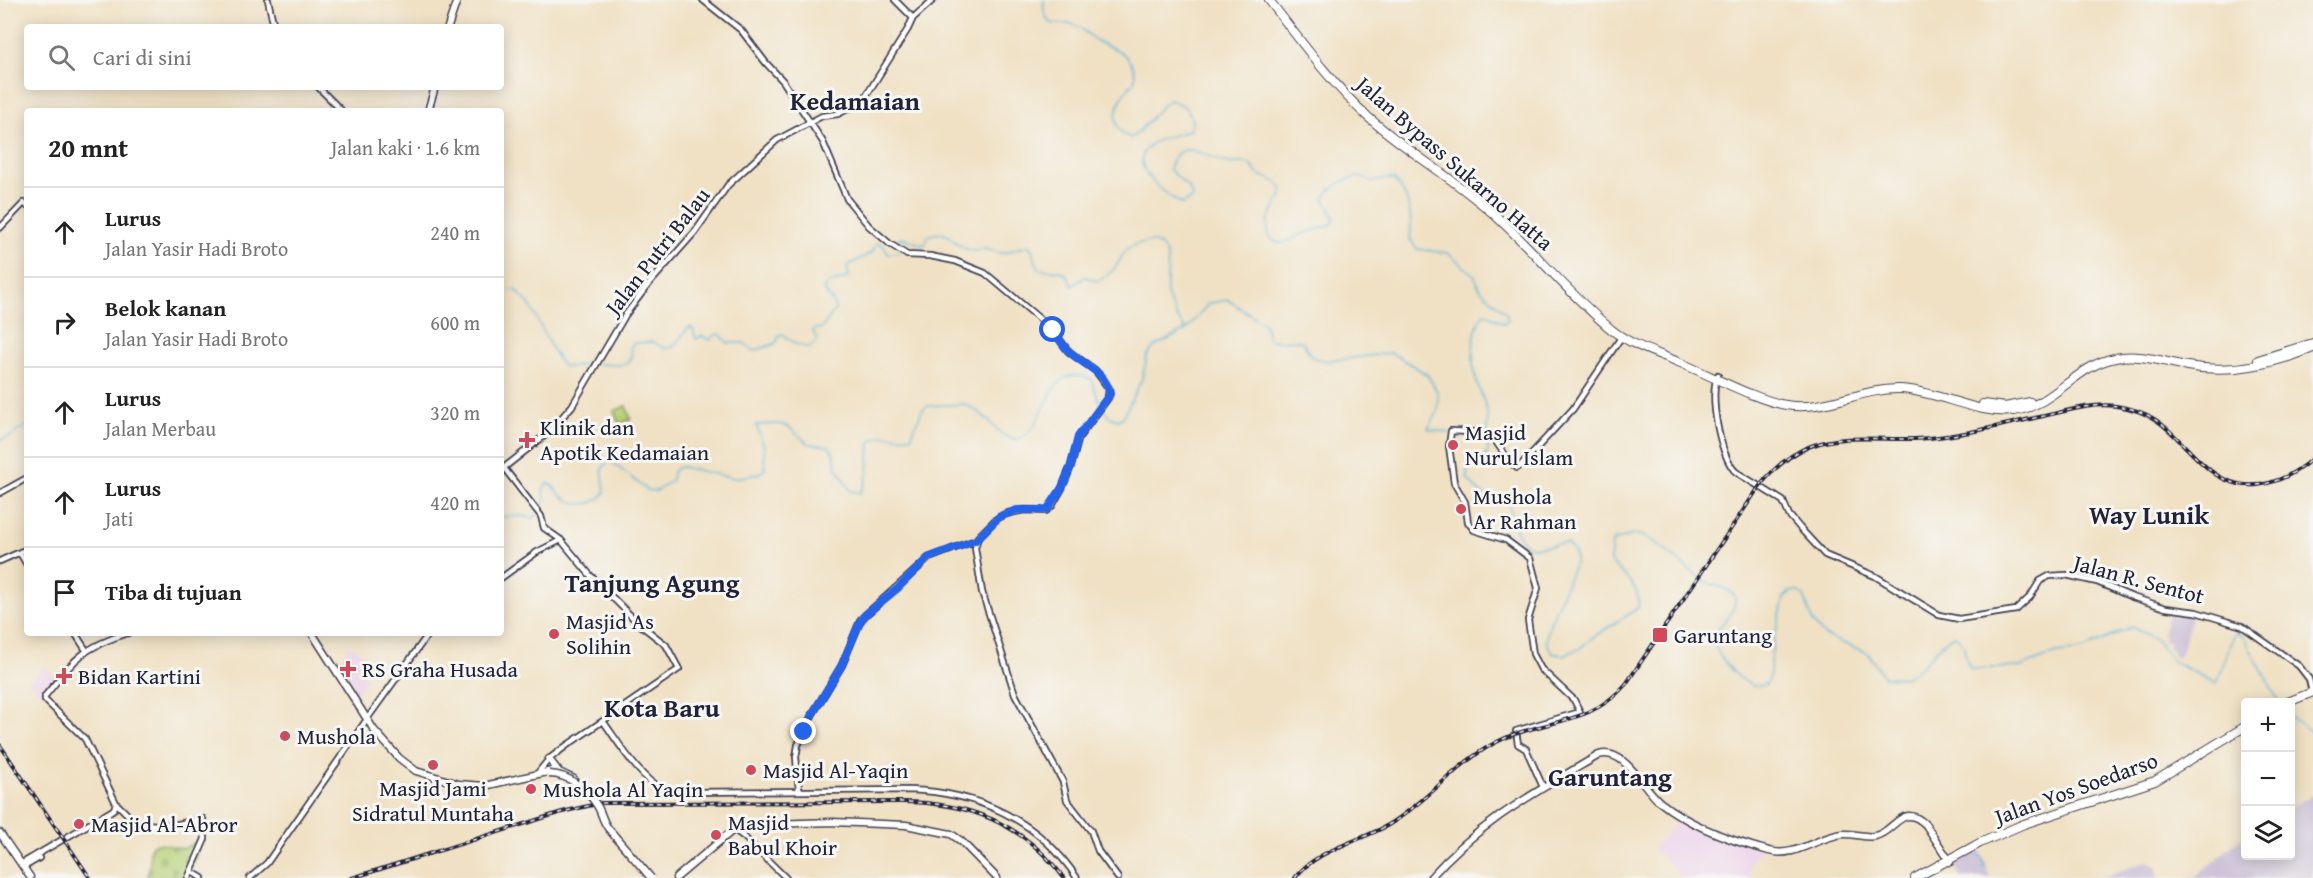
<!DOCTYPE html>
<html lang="id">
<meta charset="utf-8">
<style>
:root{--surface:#fff;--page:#f2f2f2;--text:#222;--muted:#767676;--line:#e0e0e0}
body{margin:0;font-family:"Gentium Book Plus",serif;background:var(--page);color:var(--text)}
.controls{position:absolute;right:18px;bottom:18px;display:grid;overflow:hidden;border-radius:6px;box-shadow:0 3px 15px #0003}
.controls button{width:54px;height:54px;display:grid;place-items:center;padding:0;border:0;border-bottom:2px solid var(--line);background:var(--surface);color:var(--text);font:30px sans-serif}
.stop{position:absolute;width:18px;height:18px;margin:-14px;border:4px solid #2563eb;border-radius:50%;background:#fff}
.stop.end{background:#2563eb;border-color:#fff;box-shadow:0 2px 6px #0008}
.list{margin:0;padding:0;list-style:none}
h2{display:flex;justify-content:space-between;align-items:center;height:78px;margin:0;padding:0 24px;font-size:26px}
h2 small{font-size:20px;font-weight:400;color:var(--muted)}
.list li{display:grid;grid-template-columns:39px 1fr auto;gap:18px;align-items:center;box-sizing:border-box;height:90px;padding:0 24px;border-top:2px solid var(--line)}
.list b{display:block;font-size:22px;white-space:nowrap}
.list p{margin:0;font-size:20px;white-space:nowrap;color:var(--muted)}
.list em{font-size:20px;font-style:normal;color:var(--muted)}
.icon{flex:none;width:33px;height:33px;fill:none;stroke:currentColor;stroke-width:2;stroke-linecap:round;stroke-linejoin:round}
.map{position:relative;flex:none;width:2313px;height:878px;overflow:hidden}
.search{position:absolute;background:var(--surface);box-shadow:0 3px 15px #0003;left:24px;top:24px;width:480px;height:66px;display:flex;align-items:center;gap:15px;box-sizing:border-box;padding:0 21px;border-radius:6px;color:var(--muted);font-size:22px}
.panel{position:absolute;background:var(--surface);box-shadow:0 3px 15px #0003;left:24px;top:108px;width:480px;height:528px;border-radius:6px}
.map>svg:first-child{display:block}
.built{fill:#ecd1ea}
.industrial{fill:#cbbfd5}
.cemetery{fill:url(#cemetery-stones);stroke:#6c7958;stroke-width:1.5}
.park{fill:#b6d075;stroke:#6c7958;stroke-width:1.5}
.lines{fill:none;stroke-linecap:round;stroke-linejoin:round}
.stream{stroke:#5ab5d8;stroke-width:1.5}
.secondary-casing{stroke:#413f50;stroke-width:8}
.primary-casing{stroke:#413f50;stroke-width:9}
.highway-casing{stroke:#413f50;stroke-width:10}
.secondary{stroke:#fff;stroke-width:4.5}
.primary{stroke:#fff;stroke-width:6}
.highway{stroke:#fff;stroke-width:8}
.rail-casing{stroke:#22223b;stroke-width:4}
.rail{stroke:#f6f6f2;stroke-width:1.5;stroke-dasharray:4.5;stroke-linecap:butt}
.primary-bridge-casing{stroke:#413f50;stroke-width:9;stroke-linecap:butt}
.primary-bridge{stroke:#fff;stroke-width:6}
.route{stroke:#2563eb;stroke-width:8}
.poi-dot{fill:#d1495b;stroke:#f6f6f2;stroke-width:2}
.labels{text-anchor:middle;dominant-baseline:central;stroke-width:6;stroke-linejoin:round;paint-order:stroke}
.street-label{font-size:22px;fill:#22223b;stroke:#f6f6f2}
.poi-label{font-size:22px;fill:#22223b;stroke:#f6f6f2;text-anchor:start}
.quarter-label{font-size:26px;font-weight:bold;fill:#22223b;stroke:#f6f6f2}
</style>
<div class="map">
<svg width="2313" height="878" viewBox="0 0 2313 878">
<defs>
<pattern id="cemetery-stones" width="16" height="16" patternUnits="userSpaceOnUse" patternTransform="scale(1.5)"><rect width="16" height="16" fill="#b6d075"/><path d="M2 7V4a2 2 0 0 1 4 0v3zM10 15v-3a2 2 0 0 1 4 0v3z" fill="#9cb266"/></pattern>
</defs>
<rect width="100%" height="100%" fill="#f6f6f2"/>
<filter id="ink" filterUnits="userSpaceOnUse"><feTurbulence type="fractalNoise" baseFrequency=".0167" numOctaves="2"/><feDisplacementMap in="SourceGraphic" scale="12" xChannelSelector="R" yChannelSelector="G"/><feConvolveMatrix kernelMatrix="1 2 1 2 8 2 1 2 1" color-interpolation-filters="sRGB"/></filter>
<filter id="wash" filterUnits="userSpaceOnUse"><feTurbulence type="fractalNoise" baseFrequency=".008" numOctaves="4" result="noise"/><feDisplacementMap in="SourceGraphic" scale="24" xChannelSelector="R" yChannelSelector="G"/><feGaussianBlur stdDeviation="1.35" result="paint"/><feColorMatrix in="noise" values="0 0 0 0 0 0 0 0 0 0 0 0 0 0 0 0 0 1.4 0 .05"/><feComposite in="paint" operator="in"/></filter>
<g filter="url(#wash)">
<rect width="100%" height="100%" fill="#f0e1c4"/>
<path class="built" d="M348 646 358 649 363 657 355 674 362 673 368 678 355 694 339 671 344 666V663L341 661Z
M44 666 56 677 40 692 29 682Z
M1680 818 1762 850 1750 862V878H1681L1669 863 1653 849Z"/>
<path class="industrial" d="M2169 613 2178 616 2179 613 2192 617 2179 658 2174 656 2172 650 2168 648 2170 643 2163 641 2165 636 2162 635Z
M2313 795V878H2185L2197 875 2245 835 2246 856H2290L2291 807Z
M1980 849 1991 878H1961L1953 863Z
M2148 861 2156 866 2159 878H2100Z"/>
<path class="cemetery" d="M200 840 196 857 184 878H147C157 848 135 836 183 849Z"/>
<path class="park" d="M626 406 631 419 619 424 614 411Z"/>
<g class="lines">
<path class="stream" d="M1044 0C1043 7 1044 16 1049 21 1055 27 1064 23 1071 24 1080 26 1084 31 1090 36 1099 45 1113 46 1122 53 1130 59 1138 72 1134 81 1132 85 1128 89 1125 92 1115 108 1109 129 1131 138 1147 127 1154 111 1169 100 1185 104 1195 112 1191 129 1179 135 1161 137 1151 144 1124 166 1164 193 1182 204L1193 198 1189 188 1169 169C1180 134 1203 156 1224 162 1241 167 1247 155 1257 174L1277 182 1283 189C1282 200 1273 208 1269 218 1265 230 1270 246 1285 242 1291 241 1297 236 1302 234 1312 230 1323 228 1333 224L1334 217 1324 198C1328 189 1347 177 1358 177 1363 177 1369 181 1373 182L1380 180 1393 179C1409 193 1413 219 1410 239L1417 249 1448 253 1475 276 1479 288 1506 313 1508 319 1504 323 1485 313C1472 326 1471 358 1475 376 1481 398 1490 406 1487 430
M510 290H516L530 305 554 353 563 366 568 367 595 363
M599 364 620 365 627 363 632 355 630 348 634 343 654 342 663 348 673 347 689 327 693 329 696 339 702 336 710 340 715 335 720 334 728 343H744L754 351 774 344 778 340V336L783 334C790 341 800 348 811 347L818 340 812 330 822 328 835 310 833 302 823 289 828 284 849 277 847 266 873 252 875 245 879 243 884 246 888 254 899 252 901 246 898 239 901 237 922 245 926 243 928 236C952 226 949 245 970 250 976 252 978 249 984 249 991 249 996 254 1003 253 1012 252 1021 245 1030 246 1035 254 1034 263 1040 269L1060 271 1067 275 1072 286 1085 277 1098 281C1103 278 1109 274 1113 270 1119 264 1121 254 1129 248 1134 244 1145 242 1151 242 1179 246 1162 281 1168 297 1172 309 1178 320 1186 330
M1103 409 1110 417 1118 420 1123 417 1142 379 1147 356 1154 347 1186 330 1209 303 1228 300 1265 324 1268 339C1279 344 1290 338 1302 341L1311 356 1317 359 1328 361 1391 353 1427 374 1438 393V406L1437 413 1428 429 1450 433
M1461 434 1486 436
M1487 435C1490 460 1486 456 1467 471V478C1486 502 1485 491 1508 502 1514 517 1515 549 1537 547 1548 546 1557 543 1567 544L1574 552 1576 560 1548 629 1546 641 1552 653 1563 655 1579 649 1592 638 1638 608C1642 587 1623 576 1610 561L1612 542C1620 539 1630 534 1639 535 1654 537 1687 570 1702 580 1711 586 1729 586 1734 596 1740 610 1718 624 1715 636 1710 651 1738 679 1751 685 1757 688 1767 686 1769 679 1772 672 1769 663 1771 656 1774 636 1780 617 1784 598L1790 592 1797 591 1804 596 1813 622 1825 636 1868 653 1884 677C1890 677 1897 678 1903 677 1923 673 1937 643 1954 635 1969 646 1962 656 1971 669L2020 667 2057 653 2082 650 2131 627 2154 638 2174 662 2217 684 2230 644 2236 632 2244 637 2279 702
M0 440 11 436 27 425
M540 511 545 500 543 489 548 483C555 486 556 492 562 496 576 507 595 507 605 492L602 469 608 462H612L647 490 657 491 672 480 673 472 677 468 682 467 734 478 758 474 765 469 764 446 756 425 779 424 789 427 809 444 829 446 834 454 837 468 849 488 851 491 860 493C871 476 868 461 870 442 885 431 896 439 911 437L922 410 927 406 965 404 980 413 1003 435 1015 440C1051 430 1043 359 1091 379L1101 405
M501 517 522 516 532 518 537 515
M501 539V546
M2290 716 2313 733
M1979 855 1982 857 1985 865 1984 868"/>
</g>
</g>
<g filter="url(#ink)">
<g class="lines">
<g class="secondary-casing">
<path id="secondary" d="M268 0 274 27
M703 0 741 30 766 63 783 81 823 142 847 199 869 226 890 244 907 255 930 256 955 261 985 273 1053 330 1068 351 1095 370 1106 385 1109 388 1108 398 1079 437 1071 466 1062 488 1052 506 1046 511 1025 510 1005 514 995 520 978 537 975 548 982 592 1015 694 1063 782 1067 800 1091 831 1098 851 1118 878
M895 0 913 18
M913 18 933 0
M318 87 342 111
M0 228 24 203 27 206
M1718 375C1708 393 1720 458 1736 472L1783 501 1789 515 1800 528 1825 555 1875 576 1939 615 1959 619 2016 610 2030 597 2040 581 2049 576 2066 575 2097 582 2132 597 2166 608 2196 612 2242 626 2299 666 2309 679 2312 692
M504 468 541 516 544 528 561 540 590 575 638 623 666 645 679 669 566 746 549 759 537 774
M501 470 548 433 572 406 626 314 648 285 695 232 728 185 777 140 822 116 838 114 856 105 866 96 908 29 913 18
M0 493 27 478
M20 553 27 565
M0 561 27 549
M501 578 537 552 561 540
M75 633 86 650
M128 633C81 648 75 659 45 696V700L85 739 116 803 131 818 145 824 157 825 178 824 203 819 205 839 188 878
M367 719 429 633
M603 721C617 740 641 781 663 789 672 793 682 792 692 792L909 790C977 792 1039 820 1077 878
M1543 787 1526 749 1518 744 1516 731 1580 712 1574 700 1541 669 1533 654 1528 620 1538 588 1530 558 1506 540 1474 530 1468 522 1465 502 1454 483 1449 446 1451 431 1490 433 1510 462 1517 468 1520 466 1573 409 1622 336
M799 791 796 757 798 745 812 715 842 665 861 619 929 558 976 540
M732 828 744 837 786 878
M21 864 108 813 114 809 116 803
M24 867 39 858
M192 872 202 878
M250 878 267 863 365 722"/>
</g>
<g class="primary-casing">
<path id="primary" d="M448 27 457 0
M428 111 435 87
M312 633 374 730 399 758 416 771 459 784 484 786 552 771 559 772 574 779
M549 759 559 772
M0 833 30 877
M676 878 739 825 833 822 906 825 951 834 961 841 997 878
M1430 878C1479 822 1536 792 1599 755 1624 747 1643 788 1660 802 1690 826 1732 841 1769 851 1796 858 1816 837 1843 834 1854 833 1865 838 1875 836 1895 832 1902 801 1926 825L1950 862"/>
</g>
<g class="highway-casing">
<path id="highway" d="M1269 0C1300 40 1330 82 1368 117 1409 153 1458 181 1498 218 1537 254 1571 296 1612 330 1632 346 1660 354 1683 364 1712 376 1756 400 1786 405 1825 412 1861 388 1900 389 1938 391 1977 415 2013 411 2053 407 2076 365 2115 358 2139 353 2164 362 2187 366 2230 374 2274 364 2313 348
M2258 360 2313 343
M1983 404 2005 407 2030 402
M2288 702 2313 692
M1915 878 1980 843 2024 824 2155 781 2246 726"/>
</g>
<use href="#secondary" class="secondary"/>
<use href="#primary" class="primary"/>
<use href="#highway" class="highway"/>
<g class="rail-casing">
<path id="rail" d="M0 745 90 878
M352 878 562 812 601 803 901 802C968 802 1023 823 1064 878
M1295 878C1316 849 1360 842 1390 824 1430 800 1460 758 1503 739 1548 718 1590 726 1626 684L1759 487C1773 469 1789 454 1811 446 1844 434 1881 440 1915 439 1959 437 2001 425 2044 416 2067 411 2092 403 2116 406 2162 412 2173 437 2204 465 2239 498 2280 487 2313 458"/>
</g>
<use href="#rail" class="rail"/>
<g class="primary-bridge-casing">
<path id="primary-bridge" d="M549 774C569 774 588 790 598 807 602 814 603 822 608 828 622 845 637 861 651 878"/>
</g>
<use href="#primary-bridge" class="primary-bridge"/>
</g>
</g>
<g class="lines" filter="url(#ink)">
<path class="route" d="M804 732 812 715 842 665 860 622 866 614 897 589 928 558 976 540 999 517 1017 510H1047L1062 488 1071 466 1078 437 1110 394C1106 372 1085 366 1071 353 1063 346 1058 338 1053 330"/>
</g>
<g class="poi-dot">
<path d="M524 431h6v6h6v6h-6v6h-6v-6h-6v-6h6z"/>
<circle cx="1453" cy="445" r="6"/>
<circle cx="1461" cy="509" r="6"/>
<circle cx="554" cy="634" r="6"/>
<rect x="1652" y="627" width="16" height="16" rx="3"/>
<path d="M345 660h6v6h6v6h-6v6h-6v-6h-6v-6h6z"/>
<path d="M61 667h6v6h6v6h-6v6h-6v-6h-6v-6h6z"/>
<circle cx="285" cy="736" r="6"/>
<circle cx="433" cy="765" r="6"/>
<circle cx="751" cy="770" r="6"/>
<circle cx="531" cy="789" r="6"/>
<circle cx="79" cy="824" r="6"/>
<circle cx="716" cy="835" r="6"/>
</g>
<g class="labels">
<g class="street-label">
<text transform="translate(1455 163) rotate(41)">Jalan Bypass Sukarno Hatta</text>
<text transform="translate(657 251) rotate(-52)">Jalan Putri Balau</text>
<text transform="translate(2139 579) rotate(15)">Jalan R. Sentot</text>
<text transform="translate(2076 788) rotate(-20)">Jalan Yos Soedarso</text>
</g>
<g class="poi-label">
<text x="540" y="427">Klinik dan<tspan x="540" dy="25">Apotik Kedamaian</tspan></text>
<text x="1465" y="432">Masjid<tspan x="1465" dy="25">Nurul Islam</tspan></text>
<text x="1473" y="496">Mushola<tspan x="1473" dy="25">Ar Rahman</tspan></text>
<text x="566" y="621">Masjid As<tspan x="566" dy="25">Solihin</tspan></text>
<text x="1674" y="635">Garuntang</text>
<text x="362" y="669">RS Graha Husada</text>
<text x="78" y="676">Bidan Kartini</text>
<text x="297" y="736">Mushola</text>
<text x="763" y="770">Masjid Al-Yaqin</text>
<text x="433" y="788" text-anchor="middle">Masjid Jami<tspan x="433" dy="25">Sidratul Muntaha</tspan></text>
<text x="543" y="789">Mushola Al Yaqin</text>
<text x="728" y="822">Masjid<tspan x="728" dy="25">Babul Khoir</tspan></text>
<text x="91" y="824">Masjid Al-Abror</text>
</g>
<g class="quarter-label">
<text x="855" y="100">Kedamaian</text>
<text x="2149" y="514">Way Lunik</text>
<text x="652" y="582">Tanjung Agung</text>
<text x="662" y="707">Kota Baru</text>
<text x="1610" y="776">Garuntang</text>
</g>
</g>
</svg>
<div class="controls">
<button>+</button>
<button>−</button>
<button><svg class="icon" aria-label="layers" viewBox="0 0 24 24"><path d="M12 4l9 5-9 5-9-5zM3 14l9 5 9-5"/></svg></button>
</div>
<div class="stop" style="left:1053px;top:330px"></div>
<div class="stop end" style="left:804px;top:732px"></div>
<div class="search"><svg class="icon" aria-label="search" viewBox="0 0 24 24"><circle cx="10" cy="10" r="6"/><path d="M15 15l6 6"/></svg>Cari di sini</div>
<section class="panel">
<h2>20 mnt<small>Jalan kaki · 1.6 km</small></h2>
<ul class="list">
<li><svg class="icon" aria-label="ahead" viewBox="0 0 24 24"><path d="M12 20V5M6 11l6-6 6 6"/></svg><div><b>Lurus</b><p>Jalan Yasir Hadi Broto</p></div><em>240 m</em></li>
<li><svg class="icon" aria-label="right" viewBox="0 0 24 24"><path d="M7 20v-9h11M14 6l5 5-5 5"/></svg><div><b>Belok kanan</b><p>Jalan Yasir Hadi Broto</p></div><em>600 m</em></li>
<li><svg class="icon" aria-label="ahead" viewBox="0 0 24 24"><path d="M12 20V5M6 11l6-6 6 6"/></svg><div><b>Lurus</b><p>Jalan Merbau</p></div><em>320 m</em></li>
<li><svg class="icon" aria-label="ahead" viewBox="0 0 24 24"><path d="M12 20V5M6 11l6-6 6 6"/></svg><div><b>Lurus</b><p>Jati</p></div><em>420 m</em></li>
<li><svg class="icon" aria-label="arrive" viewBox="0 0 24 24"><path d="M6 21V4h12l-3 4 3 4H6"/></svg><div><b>Tiba di tujuan</b></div></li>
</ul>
</section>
</div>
